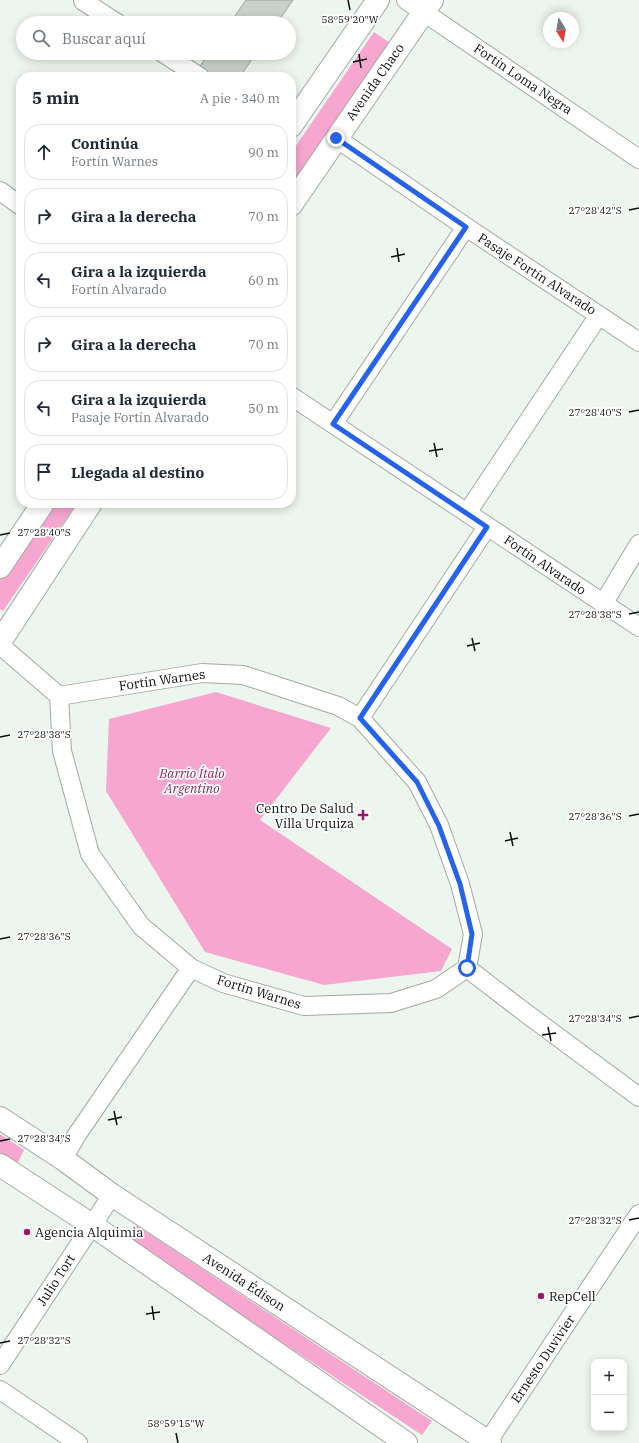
<!DOCTYPE html>
<html lang="es">
<meta charset="utf-8">
<style>
:root{--surface:#fff;--page:#f6f6f7;--text:#1f2937;--muted:#747a83;--line:#e0e1e3}
body{margin:0;font-family:"IBM Plex Serif",serif;background:var(--page);color:var(--text)}
.controls{position:absolute;right:12px;bottom:12px;display:grid;overflow:hidden;border-radius:8px;box-shadow:0 2px 10px #0003}
.controls button{width:36px;height:36px;display:grid;place-items:center;padding:0;border:0;border-bottom:1px solid var(--line);background:var(--surface);color:var(--text);font:20px sans-serif}
.compass{position:absolute;left:543px;top:12px;width:36px;height:36px;border-radius:50%;background:var(--surface);box-shadow:0 2px 10px #0003;rotate:169deg}
.stop{position:absolute;width:12px;height:12px;margin:-9px;border:3px solid #2563eb;border-radius:50%;background:#fff}
.stop.end{background:#2563eb;border-color:#fff;box-shadow:0 1px 4px #0008}
.list{margin:0;padding:0;list-style:none}
h2{display:flex;justify-content:space-between;align-items:center;height:52px;margin:0;padding:0 16px;font-size:17px}
h2 small{font-size:13px;font-weight:400;color:var(--muted)}
.list li{display:grid;grid-template-columns:26px 1fr auto;gap:12px;align-items:center;box-sizing:border-box;height:56px;margin:0 8px 8px;padding:0 8px;border:1px solid var(--line);border-radius:16px}
.list b{display:block;font-size:15px;white-space:nowrap}
.list p{margin:0;font-size:13px;white-space:nowrap;color:var(--muted)}
.list em{font-size:13px;font-style:normal;color:var(--muted)}
.icon{flex:none;width:22px;height:22px;fill:none;stroke:currentColor;stroke-width:2;stroke-linecap:round;stroke-linejoin:round}
.map{position:relative;flex:none;width:639px;height:1443px;overflow:hidden}
.search{position:absolute;background:var(--surface);box-shadow:0 2px 10px #0003;left:16px;top:16px;width:280px;height:44px;display:flex;align-items:center;gap:10px;box-sizing:border-box;padding:0 14px;border-radius:22px;color:var(--muted);font-size:15px}
.panel{position:absolute;background:var(--surface);box-shadow:0 2px 10px #0003;left:16px;top:72px;width:280px;height:436px;border-radius:16px}
.map>svg:first-child{display:block}
.green{fill:#f6a6cf}
.building{fill:#c9d2ca;stroke:#98a099}
.lines{fill:none;stroke-linecap:round;stroke-linejoin:round}
.minor-casing{stroke:#a1a9a2;stroke-width:20}
.secondary-casing{stroke:#a1a9a2;stroke-width:24}
.minor{stroke:#fff;stroke-width:18}
.secondary{stroke:#fff;stroke-width:22}
.route{stroke:#2563eb;stroke-width:5}
.ticks{fill:none;stroke:#0b0e0c;stroke-width:1.5}
.poi-dot{fill:#9a166a;stroke:#fff;stroke-width:1.5}
.labels{text-anchor:middle;dominant-baseline:central;stroke-width:3.5;stroke-linejoin:round;paint-order:stroke}
.street-label{font-size:13px;fill:#0b0e0c;stroke:#fff}
.park-label{font-size:13px;font-style:italic;fill:#8d2564;stroke:#fff}
.poi-label{font-size:13px;fill:#0b0e0c;stroke:#fff;text-anchor:start}
.ticks-label{font-size:10px;text-anchor:middle;fill:#0b0e0c;stroke:#fff;stroke-width:3.5;stroke-linejoin:round;paint-order:stroke}
</style>
<div class="map">
<svg width="639" height="1443" viewBox="0 0 639 1443">
<rect width="100%" height="100%" fill="#edf6ee"/>
<path class="green" d="M374 32 390 43 291 189V153Z
M52 503H77L3 611 0 609V580Z
M216 692 331 728 260 820 452 949 441 971 324 985 205 952 106 791 109 719Z
M0 1134 24 1150 16 1166 0 1155Z
M136 1225 432 1421 422 1435 127 1240Z"/>
<path class="building" d="M246 0H293L277 23H230Z
M209 53H256L240 77H203L196 72Z"/>
<g class="lines">
<g class="minor-casing">
<path id="minor" d="M84 0 83 1 117 23
M406 0 639 159
M163 53 200 77
M336 138 466 227 639 342
M0 191 21 206
M291 396 639 627
M333 424 466 227
M467 513 599 315
M603 604 639 544
M0 645 59 696 62 751 90 854 141 926 191 968 223 983 304 1006 391 1003 436 989 467 968 473 934 460 884 439 825 417 782 360 718 338 706 243 675 202 673 59 696
M360 718 487 527
M467 968 523 1011 639 1097
M63 1159 76 1136 191 968
M0 1365 112 1195
M0 1390 78 1443
M487 1443 639 1214"/>
</g>
<g class="secondary-casing">
<path id="secondary" d="M291 126 378 0
M291 205 432 0
M0 567 43 503
M0 642 91 503
M0 1118 63 1159 112 1195 490 1443
M0 1165 92 1225 406 1443"/>
</g>
<use href="#minor" class="minor"/>
<use href="#secondary" class="secondary"/>
</g>
<g class="lines">
<path class="route" d="M336 138 466 227 333 424 487 527 360 718 417 782 439 826 460 884 472 934 467 968"/>
</g>
<path class="ticks" d="M348 0 350 10M359 54 361 68M353 62 367 59M629 210 639 208M397 248 399 262M391 257 405 254M629 412 639 410M434 443 437 457M429 451 443 449M0 535 10 533M629 614 639 612M472 638 475 651M467 646 480 643M0 737 10 735M629 816 639 814M510 832 513 846M505 841 518 838M0 939 10 937M629 1018 639 1016M548 1027 551 1041M542 1035 556 1033M114 1111 117 1125M108 1120 122 1117M0 1141 10 1139M629 1220 639 1218M152 1306 154 1320M146 1314 160 1312M0 1343 10 1341M176 1433 178 1443"/>
<g class="poi-dot">
<path d="M361 809h4v4h4v4h-4v4h-4v-4h-4v-4h4z"/>
<circle cx="27" cy="1232" r="4"/>
<circle cx="541" cy="1296" r="4"/>
</g>
<g class="labels">
<g class="street-label">
<text transform="translate(523 79) rotate(34)">Fortín Loma Negra</text>
<text transform="translate(375 82) rotate(-55)">Avenida Chaco</text>
<text transform="translate(537 274) rotate(33)">Pasaje Fortín Alvarado</text>
<text transform="translate(545 565) rotate(34)">Fortín Alvarado</text>
<text transform="translate(162 680) rotate(-8)">Fortín Warnes</text>
<text transform="translate(259 992) rotate(17)">Fortín Warnes</text>
<text transform="translate(56 1280) rotate(-57)">Julio Tort</text>
<text transform="translate(244 1282) rotate(33)">Avenida Édison</text>
<text transform="translate(543 1359) rotate(-56)">Ernesto Duvivier</text>
</g>
<g class="park-label">
<text x="192" y="773">Barrio Ítalo<tspan x="192" dy="15">Argentino</tspan></text>
</g>
<g class="poi-label">
<text x="354" y="808" text-anchor="end">Centro De Salud<tspan x="354" dy="15">Villa Urquiza</tspan></text>
<text x="35" y="1232">Agencia Alquimia</text>
<text x="549" y="1296">RepCell</text>
</g>
</g>
<g class="ticks-label">
<text x="350" y="23">58°59'20"W</text>
<text x="595" y="214">27°28'42"S</text>
<text x="595" y="416">27°28'40"S</text>
<text x="44" y="536">27°28'40"S</text>
<text x="595" y="618">27°28'38"S</text>
<text x="44" y="738">27°28'38"S</text>
<text x="595" y="820">27°28'36"S</text>
<text x="44" y="940">27°28'36"S</text>
<text x="595" y="1022">27°28'34"S</text>
<text x="44" y="1142">27°28'34"S</text>
<text x="595" y="1224">27°28'32"S</text>
<text x="44" y="1344">27°28'32"S</text>
<text x="176" y="1427">58°59'15"W</text>
</g>
</svg>
<div class="controls">
<button>+</button>
<button>−</button>
</div>
<svg class="compass" viewBox="-18 -18 36 36"><path d="M0-13l5 13h-10z" fill="#e53935"/><path d="M0 13l5-13h-10z" fill="#747a83"/></svg>
<div class="stop" style="left:467px;top:968px"></div>
<div class="stop end" style="left:336px;top:138px"></div>
<div class="search"><svg class="icon" aria-label="search" viewBox="0 0 24 24"><circle cx="10" cy="10" r="6"/><path d="M15 15l6 6"/></svg>Buscar aquí</div>
<section class="panel">
<h2>5 min<small>A pie · 340 m</small></h2>
<ul class="list">
<li><svg class="icon" aria-label="ahead" viewBox="0 0 24 24"><path d="M12 20V5M6 11l6-6 6 6"/></svg><div><b>Continúa</b><p>Fortín Warnes</p></div><em>90 m</em></li>
<li><svg class="icon" aria-label="right" viewBox="0 0 24 24"><path d="M7 20v-9h11M14 6l5 5-5 5"/></svg><div><b>Gira a la derecha</b></div><em>70 m</em></li>
<li><svg class="icon" aria-label="left" viewBox="0 0 24 24"><path d="M17 20v-9H6M10 6l-5 5 5 5"/></svg><div><b>Gira a la izquierda</b><p>Fortín Alvarado</p></div><em>60 m</em></li>
<li><svg class="icon" aria-label="right" viewBox="0 0 24 24"><path d="M7 20v-9h11M14 6l5 5-5 5"/></svg><div><b>Gira a la derecha</b></div><em>70 m</em></li>
<li><svg class="icon" aria-label="left" viewBox="0 0 24 24"><path d="M17 20v-9H6M10 6l-5 5 5 5"/></svg><div><b>Gira a la izquierda</b><p>Pasaje Fortín Alvarado</p></div><em>50 m</em></li>
<li><svg class="icon" aria-label="arrive" viewBox="0 0 24 24"><path d="M6 21V4h12l-3 4 3 4H6"/></svg><div><b>Llegada al destino</b></div></li>
</ul>
</section>
</div>
